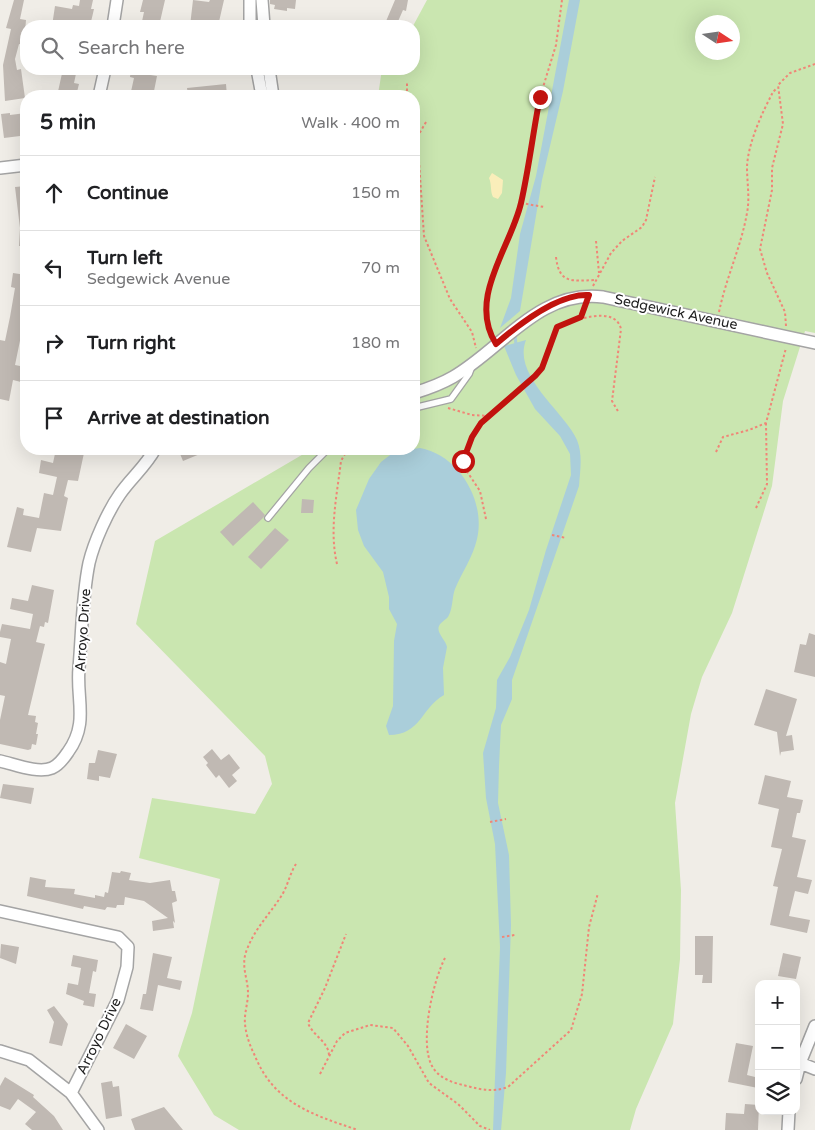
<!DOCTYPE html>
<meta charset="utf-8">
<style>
:root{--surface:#fff;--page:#f2f2f2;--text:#202124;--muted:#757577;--line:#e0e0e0}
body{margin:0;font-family:"Varela Round",sans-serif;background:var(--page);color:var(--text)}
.controls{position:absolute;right:15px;bottom:15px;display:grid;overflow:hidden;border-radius:10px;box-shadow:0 5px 20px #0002}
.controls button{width:45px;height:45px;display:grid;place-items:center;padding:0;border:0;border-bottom:1px solid var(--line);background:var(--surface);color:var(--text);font:25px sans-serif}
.compass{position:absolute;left:695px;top:15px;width:45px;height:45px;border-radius:50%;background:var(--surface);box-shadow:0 5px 20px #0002;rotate:102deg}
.stop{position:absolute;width:15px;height:15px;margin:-11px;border:4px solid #c1120e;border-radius:50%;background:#fff}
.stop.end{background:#c1120e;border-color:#fff;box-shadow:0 1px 5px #0008}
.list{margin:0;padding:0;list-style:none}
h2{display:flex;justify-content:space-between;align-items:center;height:65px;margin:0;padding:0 20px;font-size:21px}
h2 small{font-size:16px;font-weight:400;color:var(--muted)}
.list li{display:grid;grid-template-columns:32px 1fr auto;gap:15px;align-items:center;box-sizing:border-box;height:75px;padding:0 20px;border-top:1px solid var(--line)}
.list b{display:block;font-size:19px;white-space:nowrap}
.list p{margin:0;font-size:16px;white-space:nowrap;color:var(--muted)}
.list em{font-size:16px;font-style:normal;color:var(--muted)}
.icon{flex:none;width:28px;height:28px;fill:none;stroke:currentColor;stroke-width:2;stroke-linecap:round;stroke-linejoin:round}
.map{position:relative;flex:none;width:815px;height:1130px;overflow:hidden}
.search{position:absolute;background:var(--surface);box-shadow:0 5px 20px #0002;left:20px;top:20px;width:400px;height:55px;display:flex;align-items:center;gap:12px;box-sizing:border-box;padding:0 18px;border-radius:20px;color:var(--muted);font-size:19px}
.panel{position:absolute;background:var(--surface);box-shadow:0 5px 20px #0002;left:20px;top:90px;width:400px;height:365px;border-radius:20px}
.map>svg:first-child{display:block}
.grass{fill:#cae6b0;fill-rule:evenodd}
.sand{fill:#faeeba}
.water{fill:#aaceda}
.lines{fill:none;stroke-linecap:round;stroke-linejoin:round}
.stream{stroke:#aaceda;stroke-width:3}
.building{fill:#c0b9b3}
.service-casing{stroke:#a4a4a4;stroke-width:8}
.minor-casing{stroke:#a4a4a4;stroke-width:14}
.path{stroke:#f08677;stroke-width:2;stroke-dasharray:2.5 2.5;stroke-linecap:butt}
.service{stroke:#fff;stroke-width:5.5}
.minor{stroke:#fff;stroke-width:11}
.route{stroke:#c1120e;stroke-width:6}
.labels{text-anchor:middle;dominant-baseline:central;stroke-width:4;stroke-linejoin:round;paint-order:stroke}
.street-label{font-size:14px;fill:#202020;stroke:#fff}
</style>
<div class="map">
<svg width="815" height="1130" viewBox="0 0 815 1130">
<rect width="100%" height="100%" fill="#f0ede7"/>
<path class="grass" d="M427 0H815V333L805 331 783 401 772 486 732 613 702 677 691 714 675 803 681 890 680 959 673 1024 636 1109 630 1130H239L214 1115 178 1056 192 1013 220 879 139 858 152 798 255 814 272 784 265 756 136 624 155 541 312 449H414V96H378L382 69H414L413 26ZM702 22H732V52H702Z"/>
<path class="sand" d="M492 173 503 180 502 193 498 199 493 197C490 191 492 185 489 178Z"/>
<path class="water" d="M569 0H580L563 91 542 180 520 311 500 328 511 298 520 234 536 176Z
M526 340C512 376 564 411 577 440 583 455 580 471 579 486L512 680V699L501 725 499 766 498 803 509 855 511 925 506 1073 501 1130H493L500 947 495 844 486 798 483 753 496 708 497 680 510 657 529 610 546 550 571 475 570 454 560 436 535 409 516 375 504 346Z
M420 448C459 455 486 501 477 539 473 557 462 572 455 589 452 597 453 607 449 615 447 620 441 621 439 626 436 633 446 640 447 647L443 668 444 695C421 708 421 735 389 735L386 726 393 706 394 641 397 624 389 609V597L383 572 364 546 358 530 356 510 369 479 381 462 394 452Z"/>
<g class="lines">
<path class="stream" d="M515 333 516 346"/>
</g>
<path class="building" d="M14 0H24L20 19 26 20 24 45 19 44 15 59 17 70 21 69 25 98 5 101 3 65 11 29 6 28Z
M80 0H93L91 9H94L90 26H52L55 6 72 9 73 5 79 6Z
M143 0H165L159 26H141L144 12H140Z
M193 0 209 2 210 0H224L218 26H190Z
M270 0H296L295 9 287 8V11L274 9 275 5 270 4Z
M395 0H408L406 11 403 10 396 26H384Z
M63 69H77L74 83 79 84 76 96H57Z
M131 69H145L144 74 157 76 153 96H130L134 78 130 77Z
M226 84 227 96H188L187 88Z
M10 113V115L26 113V132L20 133V136L4 138 1 114Z
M26 186V246H19L20 228 15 187Z
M13 273 26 275V308L24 307 21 326H23L15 365 25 367 21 382 13 380 9 401 0 399V340L5 341 10 317 15 288 11 287Z
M56 449 84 453 78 481 68 480 64 496 68 498 61 531 37 528 31 552 7 547 17 507 24 509 23 515 39 518 44 493 53 495 57 477 39 473 41 460 53 463Z
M178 449H212L183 461Z
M302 499 314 500 313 513H301Z
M253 502 265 515 263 518 233 546 220 532Z
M275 528 289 540 261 569 248 557Z
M32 585 54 590 48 623 45 622 44 627 40 626 36 642 45 644 28 715 36 716 35 722 38 723 36 734H38L36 745 32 744 31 749 28 750 0 744V720L5 696 0 695V662L6 664 11 639 0 637V632L2 624 30 629 33 614 10 609 12 598 28 601Z
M809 633 815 635V677L794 672 800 644 806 645Z
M766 689 797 699 786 736 792 735 794 750 781 752 780 756 777 732 754 725Z
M212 749 221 760 229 754 240 768 232 775 237 781 229 788 219 775 216 778 206 765 208 763 203 757Z
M98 750 117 754 110 778 99 776V781L87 779 89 763H95Z
M765 775 791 781 787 797 803 800 800 813H797L792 837 806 840 797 877 812 880 808 894 795 891 789 916 810 920 807 933 770 925 778 887 773 886 782 849 771 847 779 809 758 804Z
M3 784 34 788 31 804 0 798Z
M121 871 131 873 129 880 150 883 170 880 172 891H175L177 901 172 903 175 923 173 921 174 928 153 931 152 921 168 918 144 901 125 897 124 905H117L116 908 107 907 105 910 84 906 83 909 27 896 30 877 46 880 45 887 75 889 74 894 95 898V895L104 897 105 892 108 893 112 872 120 873Z
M695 936H713L712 983H702L703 975H695Z
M1 944 19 947 16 964 0 958Z
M153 953 172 957 167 978 182 981 180 990 158 985 153 1011 140 1009 143 994H146Z
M783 953 801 957 796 979 778 976Z
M73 955 98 960 96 972 93 971 89 993 96 994 94 1007 83 1005 84 1001 66 994 68 983 78 985 81 968 71 966Z
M54 1006 68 1024 62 1046 49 1043 54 1022 47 1010Z
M126 1024 147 1036 134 1059 113 1048Z
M736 1043 753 1046 747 1075 759 1078 758 1088 728 1082Z
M5 1077 34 1095 33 1097 54 1116 63 1130H32L25 1124 36 1112 18 1099 10 1110 0 1106V1086Z
M112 1081 113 1087 119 1086 122 1116 106 1119 101 1083Z
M745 1104 759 1105 758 1130H725L726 1113 744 1114Z
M164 1107 183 1130H135L131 1119Z"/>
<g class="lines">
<g class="service-casing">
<path id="service" d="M414 408 451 399 469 374 472 366
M268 518 309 468 328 449"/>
</g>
<g class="minor-casing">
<path id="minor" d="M250 0V26
M262 0 264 26
M113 26 117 0
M257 69 262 96
M269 69 273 96
M99 96 105 69
M0 168 26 165
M414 393C427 389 441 384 453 377 502 349 539 289 603 297L815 343
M0 761C14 764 38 774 52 768 59 765 64 758 68 752 89 723 76 699 79 668 82 633 82 597 89 563 94 542 108 511 120 494 131 478 146 466 155 449
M0 911 118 937 128 947 127 967 118 1000 71 1093 98 1130
M0 1051 29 1060 71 1093
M800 1063 815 1069
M796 1079 800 1063 815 1026
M788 1130 789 1111"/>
</g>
<path class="path" d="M407 96V83
M426 122 419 134 418 146 424 236 450 299 472 332 476 348
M414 124 419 134
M521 203 544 207
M596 241 599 273
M556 257C559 284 572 281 595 280
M593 286 611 253 622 241 642 227 646 220 655 177
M719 312C726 278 741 247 747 213 750 198 747 183 747 167 748 143 762 113 773 92L777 88
M581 317 584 306
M786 326 785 312 767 273 760 249 772 190V168L783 124 778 85 790 73 815 64
M491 336 488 328 487 303 490 282 512 234 521 203 540 97 556 45 562 0
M448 408 472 415 489 416
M716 452 723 437 749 430 766 423 786 348
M756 508 767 484 766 423
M486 519 480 491 466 470 463 461 465 452 481 423 542 368 557 327C573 321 615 304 621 329L612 401 619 413
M552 535 566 538
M337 564C329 530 337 495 341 461L346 452 351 449
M490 822 506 819
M296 864C290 873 288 885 282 895 270 914 254 929 246 952 241 967 248 979 248 993 248 1003 244 1014 245 1024 246 1035 250 1046 255 1056 274 1103 313 1115 358 1130
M502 937 515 935
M445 958C433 981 419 1042 432 1066 439 1079 454 1083 467 1086 482 1090 494 1092 508 1087L571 1030 582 994 589 927 598 893
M329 1055C328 1041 313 1036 308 1023L325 988 346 934
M320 1074 337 1041 345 1033 370 1025 393 1028 408 1046 429 1083 458 1104 480 1126 490 1130"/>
<use href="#service" class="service"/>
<use href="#minor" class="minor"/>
</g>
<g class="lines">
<path class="route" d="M463 461 472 437 481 423 535 376 542 368 557 327 581 317 589 295C559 293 518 325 496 344 467 298 511 247 521 203 529 168 533 132 540 97"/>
</g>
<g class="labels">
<g class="street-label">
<text transform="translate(676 312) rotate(12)">Sedgewick Avenue</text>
<text transform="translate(83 630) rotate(-86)">Arroyo Drive</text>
<text transform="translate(99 1036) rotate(-64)">Arroyo Drive</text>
</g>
</g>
</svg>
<div class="controls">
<button>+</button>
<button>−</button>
<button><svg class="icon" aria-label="layers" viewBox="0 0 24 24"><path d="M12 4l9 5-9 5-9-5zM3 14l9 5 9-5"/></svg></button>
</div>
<svg class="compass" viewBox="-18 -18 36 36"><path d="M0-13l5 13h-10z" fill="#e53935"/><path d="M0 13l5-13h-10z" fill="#757577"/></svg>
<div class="stop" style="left:463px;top:461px"></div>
<div class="stop end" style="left:540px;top:97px"></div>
<div class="search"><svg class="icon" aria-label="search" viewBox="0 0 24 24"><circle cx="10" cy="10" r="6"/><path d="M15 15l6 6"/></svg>Search here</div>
<section class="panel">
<h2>5 min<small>Walk · 400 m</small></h2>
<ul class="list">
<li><svg class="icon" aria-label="ahead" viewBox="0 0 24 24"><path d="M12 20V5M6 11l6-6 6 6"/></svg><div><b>Continue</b></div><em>150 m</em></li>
<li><svg class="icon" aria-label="left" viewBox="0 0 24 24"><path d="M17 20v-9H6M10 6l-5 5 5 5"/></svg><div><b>Turn left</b><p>Sedgewick Avenue</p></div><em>70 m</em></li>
<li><svg class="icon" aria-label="right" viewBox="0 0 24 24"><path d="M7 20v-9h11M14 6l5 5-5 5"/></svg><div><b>Turn right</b></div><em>180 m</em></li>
<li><svg class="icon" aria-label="arrive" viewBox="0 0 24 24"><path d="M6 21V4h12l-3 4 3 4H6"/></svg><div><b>Arrive at destination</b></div></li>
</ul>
</section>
</div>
